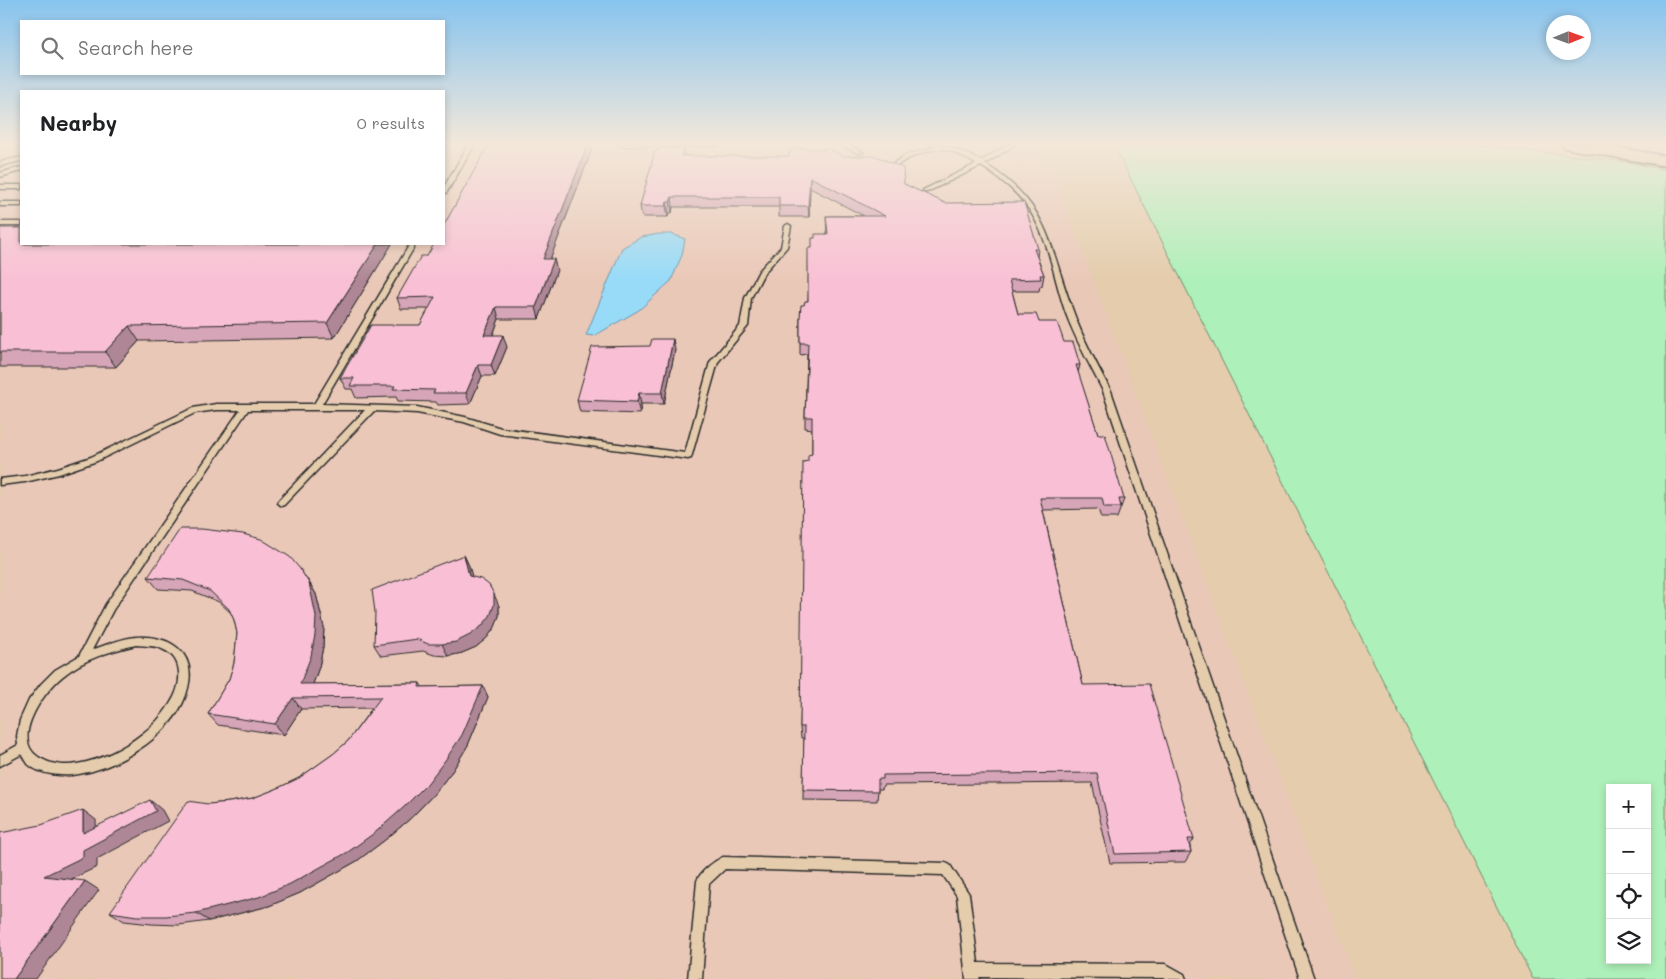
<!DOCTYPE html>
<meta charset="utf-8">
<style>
:root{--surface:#fff;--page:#f6f6f6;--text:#202124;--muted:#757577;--line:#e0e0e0}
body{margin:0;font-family:Mali,sans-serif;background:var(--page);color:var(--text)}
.controls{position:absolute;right:15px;bottom:15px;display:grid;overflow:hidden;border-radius:0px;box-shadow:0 2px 8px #0003}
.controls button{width:45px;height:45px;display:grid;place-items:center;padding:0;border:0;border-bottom:1px solid var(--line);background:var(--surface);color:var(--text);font:25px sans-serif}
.compass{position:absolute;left:1546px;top:15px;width:45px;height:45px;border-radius:50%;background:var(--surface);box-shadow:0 2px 8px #0003;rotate:89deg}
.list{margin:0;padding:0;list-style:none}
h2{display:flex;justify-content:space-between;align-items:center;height:65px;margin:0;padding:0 20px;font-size:21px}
h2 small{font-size:16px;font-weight:400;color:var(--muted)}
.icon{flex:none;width:28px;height:28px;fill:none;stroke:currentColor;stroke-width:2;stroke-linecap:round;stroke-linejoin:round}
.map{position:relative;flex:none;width:1666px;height:979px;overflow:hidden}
.search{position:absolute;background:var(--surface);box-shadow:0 2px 8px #0003;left:20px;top:20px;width:425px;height:55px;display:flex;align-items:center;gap:12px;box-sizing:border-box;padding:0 18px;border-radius:0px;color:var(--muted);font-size:19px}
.panel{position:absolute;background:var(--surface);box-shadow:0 2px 8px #0003;left:20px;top:90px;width:425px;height:155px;border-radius:0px}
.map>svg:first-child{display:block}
.built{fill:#eac8b8}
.green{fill:#aef0b9;stroke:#6c8e72;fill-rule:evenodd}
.water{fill:#97dbf9;stroke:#6c95a7}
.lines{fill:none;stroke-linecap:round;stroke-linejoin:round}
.lane-casing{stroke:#2b2b2b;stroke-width:3}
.secondary-casing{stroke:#2b2b2b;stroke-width:4}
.lane{fill:#e4ccac;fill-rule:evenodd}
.secondary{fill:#e4ccac;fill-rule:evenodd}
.wall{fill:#d6a5b7;stroke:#2b2b2b}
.shaded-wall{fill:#ae8695;stroke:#2b2b2b}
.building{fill:#f9c0d5;stroke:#2b2b2b}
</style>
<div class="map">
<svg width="1666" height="979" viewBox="0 0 1666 979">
<rect width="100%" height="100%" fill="#e4ccac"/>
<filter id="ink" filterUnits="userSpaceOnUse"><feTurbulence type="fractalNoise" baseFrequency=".02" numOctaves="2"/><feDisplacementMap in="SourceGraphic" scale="10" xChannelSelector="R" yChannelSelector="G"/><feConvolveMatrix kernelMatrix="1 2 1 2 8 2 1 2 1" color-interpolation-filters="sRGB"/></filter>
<g filter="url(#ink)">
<path class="built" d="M444 144H1042L1355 979H0V155L21 151V244H444Z"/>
<path class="green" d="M1113 144H1252C1262 149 1271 150 1281 144H1471L1628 162 1666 170V979H1533ZM1610 788H1647V960H1610Z"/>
<path class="water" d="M659 234H672L685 239 682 255 671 281 639 310 594 336 586 335 622 248 641 237Z"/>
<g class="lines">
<g class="lane-casing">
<path id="lane" d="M469 144H475L447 192 444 194V187Z
M617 144H719L716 146H620Z
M838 144H846L863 152 858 153Z
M928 144C946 144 965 153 981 161L1009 144H1016L985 164C1051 206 1048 244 1073 311 1083 339 1097 365 1111 391L1314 979H1300L1103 391C1090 365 1075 339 1065 311 1054 279 1050 245 1033 216 1021 194 1001 179 981 166L927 192H923V190L976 164C968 159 949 148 940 149 925 150 908 158 896 166L891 165 906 155 935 147Z
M21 157V161L0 166V162Z
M21 167V171L0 177V173Z
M0 185H21V189H0Z
M0 202H21V206H0Z
M0 222H21V226H0Z
M788 224 791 226 787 247 764 273 751 298 748 326 718 362 691 458 688 459 500 434 464 422 417 413 374 411 284 505 281 506 277 503 278 501 365 410H248L113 610 92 650C106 645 122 638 136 637 169 635 197 652 188 688 178 732 121 767 79 774 65 777 39 775 28 764 26 761 24 757 22 754L0 766V755L18 745 17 736 20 720 29 700 41 684 55 670 79 656 106 604 240 410H216L195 413 97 461 59 474 25 482 0 485V479L25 476 58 468 91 457 193 408 216 404H314L410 244H416L322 404 417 407 465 417 501 428 685 453 710 362 740 326 745 298 759 271 781 247 785 226ZM136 645C145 646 154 645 162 649 185 658 182 686 170 704 163 715 153 726 142 734 123 749 101 760 77 764 67 766 53 765 44 760 6 744 43 692 63 676 84 659 110 651 136 645Z
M723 857 946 863 950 865 969 894 978 963 1166 964 1184 974 1186 979H1167L1164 978 979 977 980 979H966L957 896 943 875 725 869 709 884 702 979H688L697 881C700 872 714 861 723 857Z"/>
</g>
<g class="secondary-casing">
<path id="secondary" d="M1562 144H1596L1666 156V166L1570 149 1564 147Z"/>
</g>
<use href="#lane" class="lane"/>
<use href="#secondary" class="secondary"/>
</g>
<path class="wall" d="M593 147 550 259 557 270 539 319H499L493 335 507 347 495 376H482L470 404 438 405 436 402 398 401 396 397 356 398 352 389H346L340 378 420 325 429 309H401L397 298 427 256Z
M684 148 685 156 904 184 1038 249 1037 257 1044 275 1042 286H1040L1039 291H1012L1018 314 1039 322 1064 342 1080 365 1078 373 1098 434 1124 499 1117 518H1101L1098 509 1043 510 1083 685 1194 839 1190 845 1191 852 1185 862 1110 863 1092 783 883 785 882 789H878L877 801 803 800 804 738H801L800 727 808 461 812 454V429L805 428V417L807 354 800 355V317L804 305 808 301 812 248 815 238 827 234 826 216H864L810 188 809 217H779V207H673L672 213H669L668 217H642L640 206Z
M0 228 392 244 334 338 139 341 116 367H0Z
M675 350 664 404H641L640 414 580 412 577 400Z
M464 555 469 566 472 577 499 606V616L495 627 487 638 476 647 462 653 448 656 434 655 423 651 381 656 374 645Z
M148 577 308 580 316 594 324 627 323 647 319 667 313 684 420 683 422 687 483 686 488 697 468 745 453 770 434 794 411 818 385 840 357 861 300 893 269 906 209 921 179 925 151 924 124 921 110 912 208 804 230 802 253 798 276 789 299 778 333 754 348 741 372 708 301 709 284 735 218 725 208 714 229 679 234 663 237 633 234 620 231 613 219 602 192 591 158 589Z"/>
<path class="shaded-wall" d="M588 144H592L593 147 546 270 543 259Z
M684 148 685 159 681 156Z
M810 177V188L809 217 808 206Z
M672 197 673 207 672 213 670 202Z
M667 202 669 213 668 217 666 206Z
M378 244H392L334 338 327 323Z
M554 259 557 270 539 319 536 307Z
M496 307 499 319 488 347 484 335Z
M129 326 139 341 116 367 105 352Z
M503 335 507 347 495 376 491 365Z
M673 339 675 350 664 404 662 393Z
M478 365 482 376 470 404 466 393Z
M639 393 641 404 640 414 637 402Z
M464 555 469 566 475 587 469 576Z
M300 569 316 594 324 627 323 647 319 667 309 695 300 684Z
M494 594 499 606V616L495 627 487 638 476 647 462 653 448 656 442 644Z
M483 686 488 697 468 745 453 770 434 794 411 818 385 840 357 861 300 893 269 906 209 921 196 913Z
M293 698 301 709 284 735 275 724Z
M150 800 162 810 168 821 97 859V867L59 885 44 876Z
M83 810 96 820 97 842 83 833Z
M85 881 99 890 36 979H14Z"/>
<path class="building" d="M489 144H588L543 259H554L536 307H496L484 335H503L491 365H478L466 393H433L435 390 393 389 395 386H350L354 378H340L371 325H420L435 297 397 298 421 256H427L434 244H444V225Z
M824 147 843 156H876L903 168 904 184 945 203 1024 202 1038 249H1034L1044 275H1040L1041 279 1009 280 1018 314H1036L1039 322H1057L1064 342H1073L1080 365H1076L1098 434H1105L1124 499H1119L1121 507H1104L1102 498H1040L1083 685 1149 684 1194 839H1188L1191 852 1115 854 1097 773 883 775V779H878V791L803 790 804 727H800L803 462 808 461V455L812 454V417H805L808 343H800V317L801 305H804L805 301H808V248H812V238H815V234H828L826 216H885L810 177 808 206H779V197H672L670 202H667L666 206H640L655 151H658L659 148H684L681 156H789L790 151H793V148L819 149 824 151Z
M0 228H21V244H378L327 323 129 326 105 352H0Z
M652 339H673L662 393H639L637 402 577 400 592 347 650 346Z
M180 529H202L243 534 261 539 290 557 300 569 309 583 316 616 315 635 311 656 300 684 420 683 419 687 483 686 462 735 446 759 427 784 403 808 377 831 348 852 290 884 259 897 196 913 166 916H137L110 912 188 801 208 804 230 802 253 798 276 789 299 778 333 754 348 741 381 697 293 698 275 724 208 714 229 679 234 663 237 633 234 620 229 609 210 591 183 580 148 577Z
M464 555 469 576 481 579 489 585 494 594V605L490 616 482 626 470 635 456 642 442 644H428L417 639 374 645 375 612 372 590Z
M150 800 156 811 83 850V857L44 876 85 881 14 979H0V833L41 825 83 810V833Z"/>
</g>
<linearGradient id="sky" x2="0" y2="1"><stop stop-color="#87c4ef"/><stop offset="0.51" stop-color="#f3e8da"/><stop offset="1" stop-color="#f3e8da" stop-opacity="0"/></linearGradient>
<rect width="1666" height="281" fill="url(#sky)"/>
</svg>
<div class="controls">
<button>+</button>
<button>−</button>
<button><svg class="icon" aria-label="locate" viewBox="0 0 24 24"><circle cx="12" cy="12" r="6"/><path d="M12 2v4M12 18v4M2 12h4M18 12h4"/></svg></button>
<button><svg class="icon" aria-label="layers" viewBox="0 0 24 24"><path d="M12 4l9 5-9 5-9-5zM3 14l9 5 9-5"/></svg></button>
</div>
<svg class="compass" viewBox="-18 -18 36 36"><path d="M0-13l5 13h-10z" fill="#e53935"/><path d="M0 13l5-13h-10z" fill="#757577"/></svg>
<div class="search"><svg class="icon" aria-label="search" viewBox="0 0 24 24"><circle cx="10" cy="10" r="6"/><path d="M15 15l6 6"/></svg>Search here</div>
<section class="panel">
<h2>Nearby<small>0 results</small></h2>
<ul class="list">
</ul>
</section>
</div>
